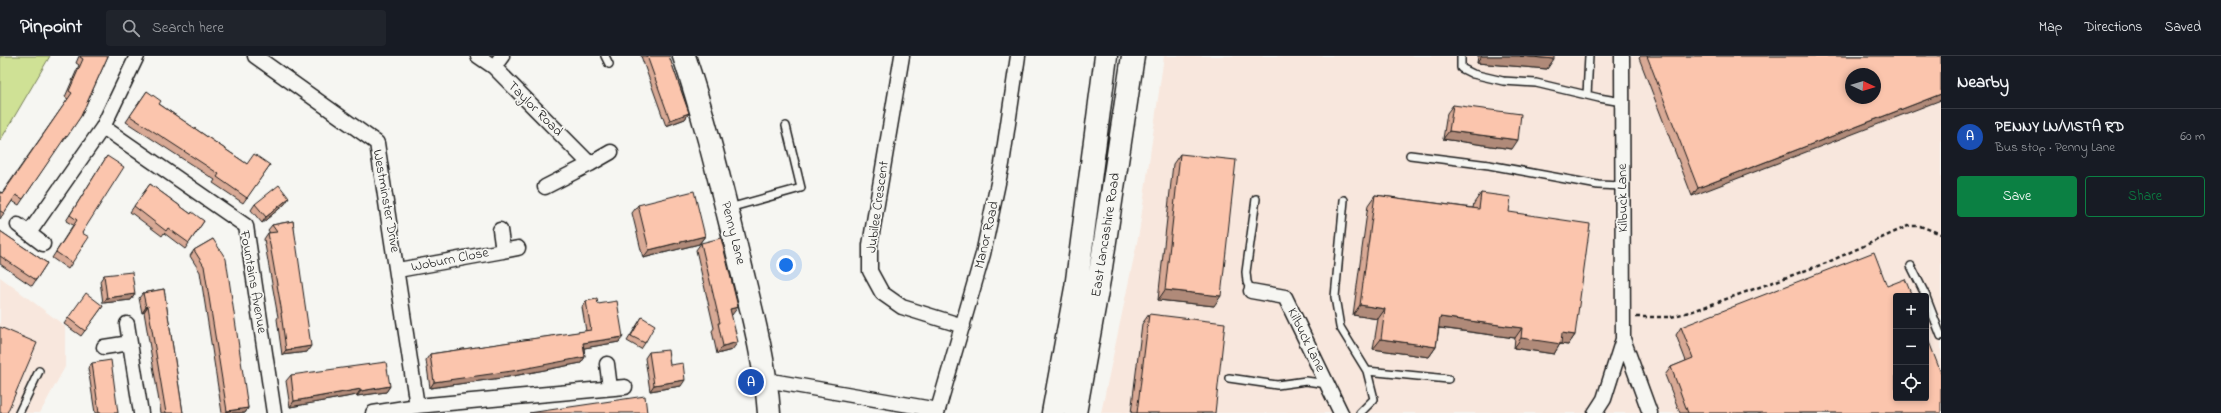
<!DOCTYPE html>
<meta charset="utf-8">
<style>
:root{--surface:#171b24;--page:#20242c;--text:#f1f3f6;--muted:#9ea1a6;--line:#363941;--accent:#0b8043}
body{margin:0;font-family:"Indie Flower",sans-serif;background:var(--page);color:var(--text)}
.controls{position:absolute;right:12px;bottom:12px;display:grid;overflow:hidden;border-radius:4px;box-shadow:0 2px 6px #0003}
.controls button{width:36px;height:36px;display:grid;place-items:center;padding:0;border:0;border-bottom:1px solid var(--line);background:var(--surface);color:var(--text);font:20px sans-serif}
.compass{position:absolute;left:1845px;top:12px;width:36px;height:36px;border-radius:50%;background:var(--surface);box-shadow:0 2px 6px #0003;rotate:94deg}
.you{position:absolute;left:786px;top:209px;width:14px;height:14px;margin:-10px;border:3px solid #fff;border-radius:50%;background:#1a73e8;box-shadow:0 0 0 6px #1a73e833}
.badge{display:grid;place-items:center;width:26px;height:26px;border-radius:50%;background:var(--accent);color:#fff;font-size:13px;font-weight:700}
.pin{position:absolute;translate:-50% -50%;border:2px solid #fff;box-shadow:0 1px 4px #0006}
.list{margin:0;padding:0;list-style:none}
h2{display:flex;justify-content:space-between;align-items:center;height:52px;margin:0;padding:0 16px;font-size:17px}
h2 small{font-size:13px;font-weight:400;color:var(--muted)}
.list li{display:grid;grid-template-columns:26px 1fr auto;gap:12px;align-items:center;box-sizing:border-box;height:56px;padding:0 16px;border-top:1px solid var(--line)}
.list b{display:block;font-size:15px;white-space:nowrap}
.list p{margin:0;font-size:13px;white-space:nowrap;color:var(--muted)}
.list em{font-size:13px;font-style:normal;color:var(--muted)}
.actions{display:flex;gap:8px;padding:12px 16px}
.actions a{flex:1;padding:9px 0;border:1px solid var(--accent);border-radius:4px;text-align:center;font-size:14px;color:var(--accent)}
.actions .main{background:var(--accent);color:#fff}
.icon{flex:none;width:22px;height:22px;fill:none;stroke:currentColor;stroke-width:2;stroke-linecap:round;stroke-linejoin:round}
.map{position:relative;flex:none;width:1941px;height:357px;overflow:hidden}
header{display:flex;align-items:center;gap:24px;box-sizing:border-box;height:56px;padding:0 20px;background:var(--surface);border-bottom:1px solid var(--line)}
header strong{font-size:19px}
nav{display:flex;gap:22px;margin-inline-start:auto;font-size:14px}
.search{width:280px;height:36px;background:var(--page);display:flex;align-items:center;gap:10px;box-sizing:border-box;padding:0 14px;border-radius:4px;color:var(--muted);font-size:15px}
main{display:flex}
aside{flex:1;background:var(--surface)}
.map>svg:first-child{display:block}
.built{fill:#f8e7dd;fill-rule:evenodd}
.green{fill:#cfe195;stroke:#767e58}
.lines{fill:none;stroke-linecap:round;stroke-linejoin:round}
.lane-casing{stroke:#1c1c1c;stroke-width:10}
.street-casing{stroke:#1c1c1c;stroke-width:17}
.primary-casing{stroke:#1c1c1c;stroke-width:25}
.highway-casing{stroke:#1c1c1c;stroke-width:25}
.path{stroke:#1c1c1c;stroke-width:2.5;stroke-dasharray:4 3;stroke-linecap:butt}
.lane{stroke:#f6f6f2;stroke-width:7}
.street{stroke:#f6f6f2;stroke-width:14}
.primary{stroke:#f6f6f2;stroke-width:22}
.highway{stroke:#f6f6f2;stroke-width:22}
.wall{fill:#d8a995;stroke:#1c1c1c}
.shaded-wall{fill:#b08a79;stroke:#1c1c1c}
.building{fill:#fbc5ad;stroke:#1c1c1c;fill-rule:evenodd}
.labels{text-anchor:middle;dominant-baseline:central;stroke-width:3.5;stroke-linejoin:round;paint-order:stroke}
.street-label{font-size:14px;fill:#1c1c1c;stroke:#f6f6f2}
</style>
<header>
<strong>Pinpoint</strong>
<div class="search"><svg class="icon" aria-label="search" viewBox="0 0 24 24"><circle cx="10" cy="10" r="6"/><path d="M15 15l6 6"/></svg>Search here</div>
<nav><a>Map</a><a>Directions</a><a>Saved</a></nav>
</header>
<main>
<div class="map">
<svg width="1941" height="357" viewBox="0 0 1941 357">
<rect width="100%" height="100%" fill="#f6f6f2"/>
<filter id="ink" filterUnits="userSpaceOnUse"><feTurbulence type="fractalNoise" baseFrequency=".025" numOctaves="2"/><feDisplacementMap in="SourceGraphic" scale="8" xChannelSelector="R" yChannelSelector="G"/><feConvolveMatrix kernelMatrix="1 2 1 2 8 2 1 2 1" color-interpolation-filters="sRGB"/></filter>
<g filter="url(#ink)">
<path class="built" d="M1164 0H1941V357H1101L1139 177ZM1851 18H1875V42H1851ZM1896 240H1926V342H1896Z
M0 221 65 270V311L40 357H0Z"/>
<path class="green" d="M0 0H50L0 85Z"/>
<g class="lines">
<g class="lane-casing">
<path id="lane" d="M605 0 609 8
M1461 0V12L1473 18 1503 25 1536 27 1599 42 1622 46
M1587 39 1589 0
M1410 99 1489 109 1598 129 1623 130
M1344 144 1335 241 1340 271 1367 315 1374 343 1360 357
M729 152 801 132 786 70
M1911 210 1926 240
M1251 235 1247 226 1246 216 1256 143
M1926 241 1941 280
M1367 315 1448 323
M1229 322 1277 329 1306 325 1327 328
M19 357 39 315"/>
</g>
<g class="street-casing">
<path id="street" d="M255 0 377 87 417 350
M478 0 494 11 590 108 545 131
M902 0 870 189V215L882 237 902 251 963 270
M494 11 502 0
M103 71 246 170 274 357
M590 108 611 96
M18 169 43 188
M500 174 503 195 518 192
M29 177 103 71 137 0
M398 214 503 195
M1251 235 1285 241 1341 357
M127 268 141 357
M1623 283 1650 357
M104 291 130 287
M607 308 610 332
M766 324 938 354
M373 357 417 350 625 331
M937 357 983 198 1002 108 1018 0
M1595 357 1604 343 1623 283 1622 0"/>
</g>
<g class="primary-casing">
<path id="primary" d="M684 0C705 63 720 126 736 190 749 246 765 300 769 357"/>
</g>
<g class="highway-casing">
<path id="highway" d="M1053 357 1076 232 1106 0
M1075 357 1100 218 1133 0"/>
</g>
<path class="path" d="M1636 261H1671L1693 255 1826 207 1908 170H1920L1941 178"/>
<use href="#lane" class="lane"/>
<use href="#street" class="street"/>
<use href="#primary" class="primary"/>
<use href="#highway" class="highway"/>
</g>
<path class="wall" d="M79 0H108L81 60 63 86 62 85 19 149 12 145 0 163V136L2 137 68 43 65 41 79 9 76 7Z
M641 0H669L689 57 685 63 666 70Z
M1478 0H1554L1547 13 1477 7Z
M1641 0H1941L1692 140 1639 2Z
M147 35 159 48 247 108 270 109 243 147 213 127 215 124 126 66Z
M1453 49 1512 93 1443 83 1447 57Z
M1180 98 1214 250 1158 244 1173 108Z
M107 100 72 207 68 213 52 202 73 169 66 165Z
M150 128 191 158 204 165 185 193 164 177 162 180 130 156Z
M1481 137 1509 156 1575 279 1568 289 1560 288 1554 298 1514 292 1515 282 1439 272 1436 291 1429 301 1373 293 1378 263 1353 259 1368 149 1375 139 1473 152 1474 147Z
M255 148H285L262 167 251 154Z
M638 149 705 180 699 188 643 202 632 157Z
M293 165 307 296 282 299 277 263 278 261 264 183 268 177H270L268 174 272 169Z
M0 175 47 207 32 230 0 208Z
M213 183 248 352 245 357H222L200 216 190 200 194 194Z
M701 187 732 259H731L732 294 717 298 712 275 714 272 696 194Z
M104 219 135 238 131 244 103 247 100 225Z
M1887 230 1941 357H1680L1665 319 1671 311 1686 305 1676 279 1681 271Z
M164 233 183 357H161L144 256 142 257 139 242 143 237Z
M586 245 598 248 619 286 584 292 585 301 581 307 508 321 430 332 426 304 430 298 586 275 582 251Z
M103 250 81 280 64 268 68 262Z
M1149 258 1215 357H1131L1142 268Z
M642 261 645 287 641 293 627 285Z
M649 296 670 309 681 330 650 335 645 302Z
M92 307 118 357H95L88 312Z
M291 319 390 330 386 336 357 340V339L290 351 286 325Z"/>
<path class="shaded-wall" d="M1482 0H1520L1554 3 1547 13 1477 7Z
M1941 38V44L1692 140 1698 132Z
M689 57 685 63 666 70 670 64Z
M1449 75 1518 84 1512 93 1443 83Z
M289 142 285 148 262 167 266 161Z
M705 180 699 188 643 202 649 194Z
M1165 234 1221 240 1214 250 1158 244Z
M135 238 131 244 103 247 107 242Z
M1360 249 1385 253 1378 263 1353 259Z
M148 250 144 256 142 257 146 251Z
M738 251 732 259 725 261 730 253Z
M1440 261 1522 272 1515 282 1433 271Z
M1562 277 1575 279 1568 289 1560 288 1554 298 1514 292 1521 282Z
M623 281 619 286 579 293 583 287Z
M1381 283 1436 291 1429 301 1373 293Z
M738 286 732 294 717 298 723 290Z
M311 290 307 296 282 299 286 294Z
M585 301 581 307 508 321 430 332 434 326Z
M685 324 681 330 650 335 654 329Z
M390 330 386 336 357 340 361 335Z
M361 333 357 339 290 351 294 345Z
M248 352 245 357H226L227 355Z"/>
<path class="building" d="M81 0H108L81 60 67 81 66 80 23 143 16 139 4 157 0 155V136L3 137 72 37 69 35 83 3 80 1Z
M647 0H669L689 57 670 64Z
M1520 0H1554V3Z
M1647 0H1941V38L1698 132ZM1851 18H1875V42H1851Z
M147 35 161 45 159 48 247 108 254 98 270 109 247 142 217 121 219 118 130 60Z
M1453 49 1521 58 1518 84 1449 75Z
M1180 98 1236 104 1221 240 1165 234Z
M107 100 124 111 82 177 89 181 72 207 56 196 77 164 70 159Z
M150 128 191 158 192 156 204 165 189 187 168 172 166 175 134 150Z
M279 129 289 142 266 161 255 148Z
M694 135 705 180 649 194 638 149Z
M1481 137 1511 141 1509 156 1590 168 1575 279 1562 277 1561 288 1521 282 1522 272 1440 261 1436 291 1381 283 1385 253 1360 249 1375 139 1479 153Z
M293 165 311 290 286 294 281 257H282L268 177 277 176 272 169Z
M0 175 47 207 36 224 0 200Z
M721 182 738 251 730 253 738 286 723 290 718 267H720L701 187Z
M213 183 226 203 248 352 227 355 204 210 194 194Z
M1874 196 1887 230 1905 223 1912 240H1896V342H1926V278L1941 317V357H1688L1671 311 1693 302 1681 271Z
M132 216 135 238 107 242 104 219Z
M164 233 183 357H166L148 250 146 251 143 237Z
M86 237 103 250 85 275 68 262Z
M597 243 598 248 617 245 623 281 583 287 585 301 512 315 434 326 430 298 591 274 586 245Z
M1149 258 1225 267 1215 357H1137Z
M642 261 655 269 645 287 631 280Z
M0 271 37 287 7 357H0Z
M668 294 670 309 683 307 685 324 654 329 649 296Z
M111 304 118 357H99L92 307Z
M386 306 390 330 361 335V333L294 345 291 319Z
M645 340 647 357H529Z"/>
</g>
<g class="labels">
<g class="street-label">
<text transform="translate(535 53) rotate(45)">Taylor Road</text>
<text transform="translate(1623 142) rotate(-91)">Kilbuck Lane</text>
<text transform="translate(386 145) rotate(80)">Westminster Drive</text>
<text transform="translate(878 151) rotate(-82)">Jubilee Crescent</text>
<text transform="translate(733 177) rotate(76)">Penny Lane</text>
<text transform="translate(987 179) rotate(-77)">Manor Road</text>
<text transform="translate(1106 179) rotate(-81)">East Lancashire Road</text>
<text transform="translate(450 204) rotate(-11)">Woburn Close</text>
<text transform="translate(253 226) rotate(80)">Fountains Avenue</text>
<text transform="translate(1306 284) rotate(64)">Kilbuck Lane</text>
</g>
</g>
</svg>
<div class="controls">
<button>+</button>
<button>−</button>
<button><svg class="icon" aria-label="locate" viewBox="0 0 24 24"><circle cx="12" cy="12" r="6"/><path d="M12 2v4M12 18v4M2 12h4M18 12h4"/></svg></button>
</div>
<svg class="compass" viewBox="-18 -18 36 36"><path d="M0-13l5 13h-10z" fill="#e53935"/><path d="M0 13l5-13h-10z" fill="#9ea1a6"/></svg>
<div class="you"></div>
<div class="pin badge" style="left:751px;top:326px;background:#1a4fb4">A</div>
</div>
<aside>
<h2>Nearby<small></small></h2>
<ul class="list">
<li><span class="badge" style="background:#1a4fb4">A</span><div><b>PENNY LN/VISTA RD</b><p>Bus stop · Penny Lane</p></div><em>60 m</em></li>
</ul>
<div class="actions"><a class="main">Save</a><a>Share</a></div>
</aside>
</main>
